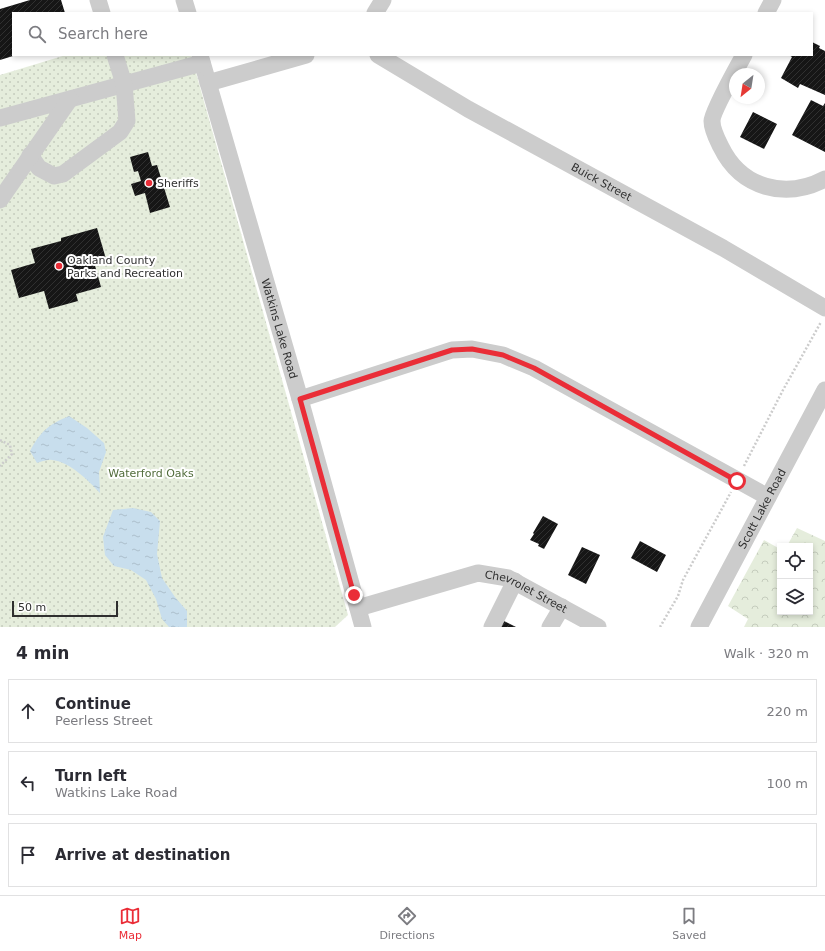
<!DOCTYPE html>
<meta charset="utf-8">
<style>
:root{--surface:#fff;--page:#f2f2f3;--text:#2b2b33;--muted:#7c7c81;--line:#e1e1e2;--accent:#ea2d37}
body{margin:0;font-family:"DejaVu Sans",sans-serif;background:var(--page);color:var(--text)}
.controls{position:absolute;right:12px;bottom:12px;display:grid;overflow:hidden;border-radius:0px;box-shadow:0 2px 6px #0003}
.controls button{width:36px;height:36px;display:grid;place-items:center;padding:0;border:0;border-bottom:1px solid var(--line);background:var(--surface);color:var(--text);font:20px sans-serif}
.compass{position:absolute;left:729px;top:68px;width:36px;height:36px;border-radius:50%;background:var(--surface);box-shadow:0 2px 6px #0003;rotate:210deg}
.scale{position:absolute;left:12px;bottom:10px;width:106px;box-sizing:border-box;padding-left:4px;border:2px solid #2f2f2f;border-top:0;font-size:11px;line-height:14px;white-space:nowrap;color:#2f2f2f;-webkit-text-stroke:3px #fff;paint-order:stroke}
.stop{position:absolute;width:12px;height:12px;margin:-9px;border:3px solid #ea2d37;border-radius:50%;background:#fff}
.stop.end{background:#ea2d37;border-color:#fff;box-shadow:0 1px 4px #0008}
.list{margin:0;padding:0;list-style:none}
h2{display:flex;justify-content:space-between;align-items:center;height:52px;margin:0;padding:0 16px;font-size:17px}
h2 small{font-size:13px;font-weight:400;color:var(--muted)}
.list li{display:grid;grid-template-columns:26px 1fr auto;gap:12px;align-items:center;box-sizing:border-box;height:64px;margin:0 8px 8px;padding:0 8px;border:1px solid var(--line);border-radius:0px}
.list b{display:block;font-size:15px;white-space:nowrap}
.list p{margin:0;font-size:13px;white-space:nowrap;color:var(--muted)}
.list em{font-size:13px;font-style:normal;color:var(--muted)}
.icon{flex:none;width:22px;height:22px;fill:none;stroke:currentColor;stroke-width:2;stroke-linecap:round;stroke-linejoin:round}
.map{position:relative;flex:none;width:825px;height:627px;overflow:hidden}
.search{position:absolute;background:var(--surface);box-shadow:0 2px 6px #0003;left:12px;right:12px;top:12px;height:44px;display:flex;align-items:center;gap:10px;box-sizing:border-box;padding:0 14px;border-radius:0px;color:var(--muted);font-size:15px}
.sheet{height:268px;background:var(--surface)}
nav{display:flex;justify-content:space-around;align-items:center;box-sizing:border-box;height:56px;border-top:1px solid var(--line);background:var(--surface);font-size:11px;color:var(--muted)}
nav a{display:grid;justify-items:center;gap:2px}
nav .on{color:var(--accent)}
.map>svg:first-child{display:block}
.forest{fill:url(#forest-crowns)}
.park{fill:url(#park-dots)}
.water{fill:url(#water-ripples)}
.building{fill:url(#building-hatch)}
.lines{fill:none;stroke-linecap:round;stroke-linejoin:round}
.path{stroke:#ccc;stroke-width:2.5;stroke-dasharray:2 2;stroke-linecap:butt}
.minor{stroke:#ccc;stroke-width:17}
.route{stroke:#ea2d37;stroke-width:5}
.poi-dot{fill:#ea2d37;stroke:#fff;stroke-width:1.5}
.labels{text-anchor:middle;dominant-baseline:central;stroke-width:4;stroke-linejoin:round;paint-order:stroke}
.street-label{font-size:11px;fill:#2f2f2f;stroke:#fff}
.poi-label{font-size:11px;fill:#2f2f2f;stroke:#fff;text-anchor:start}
.park-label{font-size:11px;fill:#516c3b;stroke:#fff}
</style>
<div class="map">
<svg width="825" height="627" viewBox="0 0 825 627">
<defs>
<pattern id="forest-crowns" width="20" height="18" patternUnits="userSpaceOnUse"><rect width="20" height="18" fill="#e5eddc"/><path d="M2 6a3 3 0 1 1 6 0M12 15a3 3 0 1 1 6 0" fill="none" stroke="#c5ccbd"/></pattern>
<pattern id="park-dots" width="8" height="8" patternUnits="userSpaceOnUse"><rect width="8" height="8" fill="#e5eddc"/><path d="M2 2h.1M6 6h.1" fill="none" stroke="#c5ccbd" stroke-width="1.8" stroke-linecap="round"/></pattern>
<pattern id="water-ripples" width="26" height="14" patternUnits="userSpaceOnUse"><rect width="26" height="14" fill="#c8deed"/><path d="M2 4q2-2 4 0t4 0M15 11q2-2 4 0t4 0" fill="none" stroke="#acbfcc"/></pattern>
<pattern id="building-hatch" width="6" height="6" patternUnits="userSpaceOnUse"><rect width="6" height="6" fill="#161616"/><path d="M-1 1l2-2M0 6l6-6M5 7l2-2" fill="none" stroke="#303030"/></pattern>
</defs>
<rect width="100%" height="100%" fill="#fff"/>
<path class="forest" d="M797 528 825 541V627H744L748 619 728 606 764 540 780 549V612H810V546H787Z"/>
<path class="park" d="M66 55H191L348 615 335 627H0V75Z"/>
<path class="water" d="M69 416 87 428 104 443 106 452 99 472 100 493C89 481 69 461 52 460 47 459 41 462 37 463L30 451C41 431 48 425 69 416Z
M133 508 151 512 160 521 157 554 162 578 175 597 187 611V627H169L162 619 156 599 146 580 131 570 114 566 105 555 103 537 113 510Z"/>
<path class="building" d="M30 0H61L65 13H13V56L0 60V9Z
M812 42 820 46 819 48 825 51V95L800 84 798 88 781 78 792 57 789 55H812Z
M811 100 823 106 825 103V152L792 135Z
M753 112 777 124 764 149 740 137Z
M148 152 152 166 157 165 170 207 150 213 145 193 135 196 131 184 141 181 138 171 134 172 130 157Z
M97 228 106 259 94 262 101 287 76 294 78 301 49 309 44 291 19 298 11 270 35 263 31 249 61 241V238Z
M543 516 558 524 544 549 538 546 539 544 530 540 534 534 533 533Z
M640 541 666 555 657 572 631 558Z
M582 547 600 555 586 584 568 575Z
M502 620 516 627H499Z"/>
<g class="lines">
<path class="path" d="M0 440 10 445 12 454 0 466
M744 466 783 390 821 322
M660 627 678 596 683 580 731 492"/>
<g class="minor">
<path d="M98 0 102 13"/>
<path d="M184 0 188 13"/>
<path d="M375 13 383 0"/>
<path d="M766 13 773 0"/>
<path id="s1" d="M200 55 300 399 363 627"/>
<path id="s2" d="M378 55 468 109 723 248 825 308"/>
<path d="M744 55C738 66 712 112 712 121 712 130 717 139 721 147 741 188 785 200 825 179"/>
<path d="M208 83 306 55"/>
<path d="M0 118 202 63"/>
<path d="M30 155 39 168 54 176 63 174 120 132 127 121 124 84 115 55"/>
<path d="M0 200 70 99"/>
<path d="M300 399 452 350 472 349 503 355 534 368 768 497"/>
<path id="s3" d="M358 608 478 573 508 578 598 627"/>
<path d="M492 627 515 581"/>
<path d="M550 627 562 607"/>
<path id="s4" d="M699 627 825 390"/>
</g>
</g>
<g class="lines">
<path class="route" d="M354 595 300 399 452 350 472 349 503 355 534 368 737 481"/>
</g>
<g class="poi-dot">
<circle cx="149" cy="183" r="4"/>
<circle cx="59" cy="266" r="4"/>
</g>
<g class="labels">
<g class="street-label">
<text stroke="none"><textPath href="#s2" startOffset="257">Buick Street</textPath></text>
<text stroke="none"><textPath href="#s1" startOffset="285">Watkins Lake Road</textPath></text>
<text stroke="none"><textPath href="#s4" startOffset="134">Scott Lake Road</textPath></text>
<text stroke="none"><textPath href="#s3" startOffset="177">Chevrolet Street</textPath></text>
</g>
<g class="poi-label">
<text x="157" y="183">Sheriffs</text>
<text x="67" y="260">Oakland County<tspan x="67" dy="13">Parks and Recreation</tspan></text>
</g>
<g class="park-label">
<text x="151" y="473">Waterford Oaks</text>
</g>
</g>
</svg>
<div class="controls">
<button><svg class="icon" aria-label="locate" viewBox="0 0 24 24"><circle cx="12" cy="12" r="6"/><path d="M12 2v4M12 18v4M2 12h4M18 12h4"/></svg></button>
<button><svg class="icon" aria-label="layers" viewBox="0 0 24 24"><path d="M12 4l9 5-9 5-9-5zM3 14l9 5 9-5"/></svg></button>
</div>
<svg class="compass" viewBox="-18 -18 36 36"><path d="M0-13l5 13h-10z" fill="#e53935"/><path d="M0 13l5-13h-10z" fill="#7c7c81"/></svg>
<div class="scale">50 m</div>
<div class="stop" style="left:737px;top:481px"></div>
<div class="stop end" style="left:354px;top:595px"></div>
<div class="search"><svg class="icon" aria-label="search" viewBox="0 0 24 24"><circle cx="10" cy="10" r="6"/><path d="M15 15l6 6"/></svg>Search here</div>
</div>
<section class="sheet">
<h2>4 min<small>Walk · 320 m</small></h2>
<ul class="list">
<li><svg class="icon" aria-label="ahead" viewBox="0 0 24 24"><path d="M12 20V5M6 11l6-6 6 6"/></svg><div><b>Continue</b><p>Peerless Street</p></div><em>220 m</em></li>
<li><svg class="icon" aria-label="left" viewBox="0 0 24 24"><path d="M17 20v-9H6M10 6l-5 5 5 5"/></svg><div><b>Turn left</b><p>Watkins Lake Road</p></div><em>100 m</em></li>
<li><svg class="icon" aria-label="arrive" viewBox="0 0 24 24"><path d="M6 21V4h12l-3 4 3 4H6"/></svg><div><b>Arrive at destination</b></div></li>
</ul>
</section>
<nav>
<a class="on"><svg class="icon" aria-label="map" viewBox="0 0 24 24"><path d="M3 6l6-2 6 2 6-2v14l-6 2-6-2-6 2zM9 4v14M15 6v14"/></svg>Map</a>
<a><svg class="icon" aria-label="directions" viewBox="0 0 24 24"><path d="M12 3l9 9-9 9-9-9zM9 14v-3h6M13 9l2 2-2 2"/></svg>Directions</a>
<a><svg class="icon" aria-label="saved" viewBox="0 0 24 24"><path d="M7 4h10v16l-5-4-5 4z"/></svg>Saved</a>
</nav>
